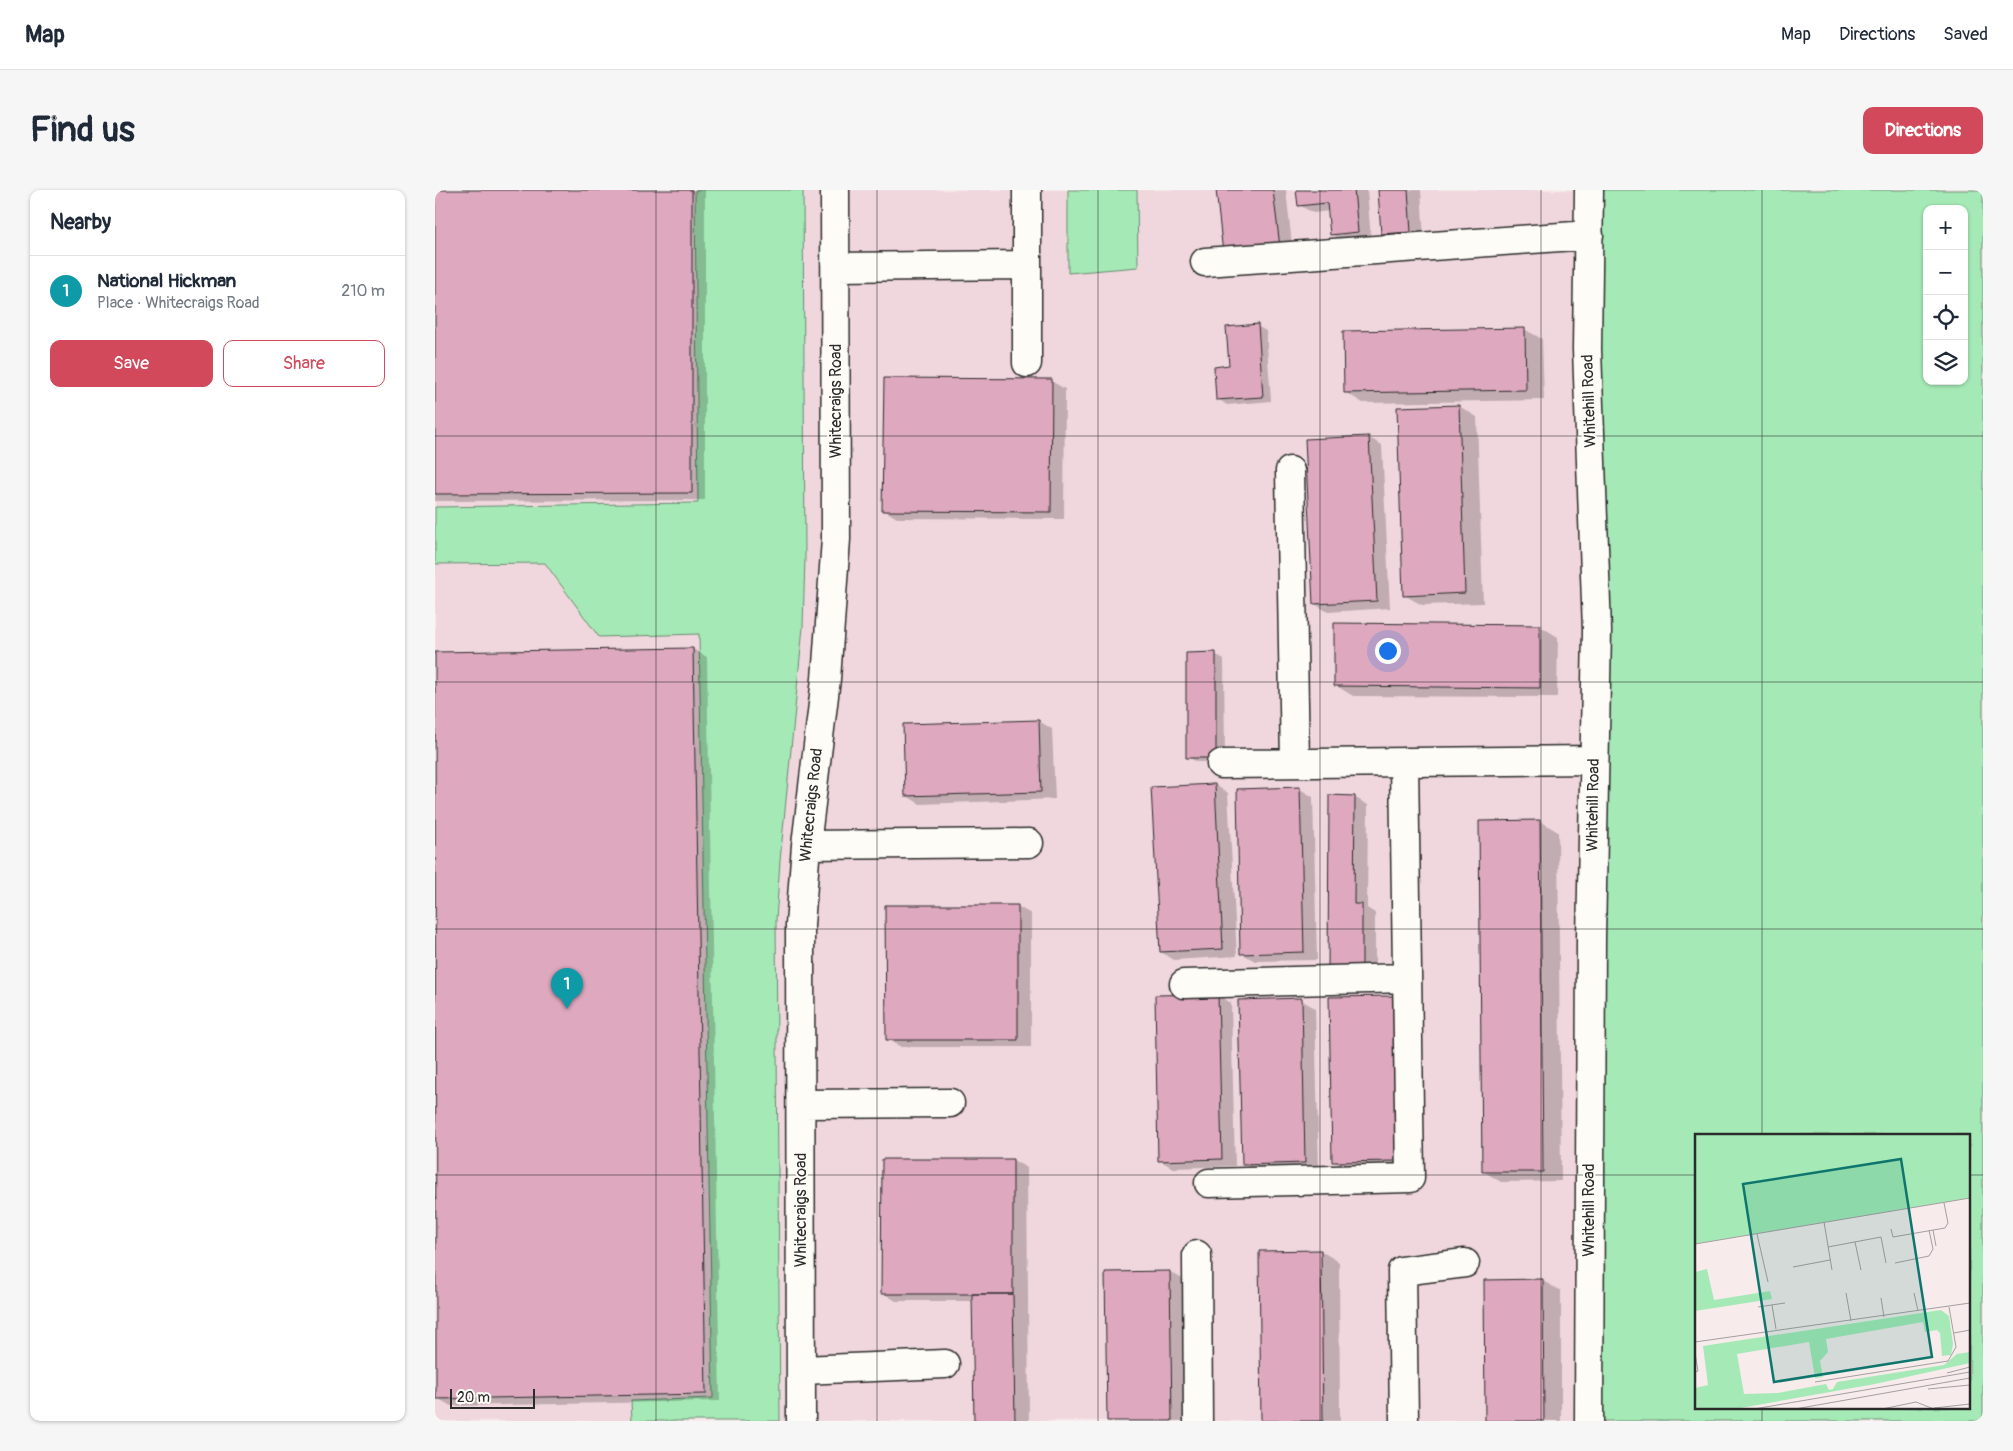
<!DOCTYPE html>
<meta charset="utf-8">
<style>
:root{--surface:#fff;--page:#f6f6f7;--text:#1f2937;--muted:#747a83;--line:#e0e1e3;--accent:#d1495b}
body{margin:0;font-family:Pangolin,sans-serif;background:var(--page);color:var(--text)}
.controls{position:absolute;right:15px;top:15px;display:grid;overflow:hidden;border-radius:10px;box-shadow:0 1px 4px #0004}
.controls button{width:45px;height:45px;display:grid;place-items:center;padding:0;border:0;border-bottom:1px solid var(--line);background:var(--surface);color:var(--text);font:25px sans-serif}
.scale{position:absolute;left:15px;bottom:12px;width:85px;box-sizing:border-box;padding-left:5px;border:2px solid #2b2b2b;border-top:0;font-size:14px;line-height:18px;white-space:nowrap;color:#2b2b2b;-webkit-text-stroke:4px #fdfcf7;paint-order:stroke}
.you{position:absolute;left:952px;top:460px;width:18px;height:18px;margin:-12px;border:4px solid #fff;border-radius:50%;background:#1a73e8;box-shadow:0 0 0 8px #1a73e833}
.badge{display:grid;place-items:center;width:32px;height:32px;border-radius:50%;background:var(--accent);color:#fff;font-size:16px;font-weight:700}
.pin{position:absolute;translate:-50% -41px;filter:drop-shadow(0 1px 2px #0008)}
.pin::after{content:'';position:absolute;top:26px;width:18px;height:15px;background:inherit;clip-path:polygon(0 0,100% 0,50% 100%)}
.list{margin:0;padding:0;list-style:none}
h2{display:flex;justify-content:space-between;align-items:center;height:65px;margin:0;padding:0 20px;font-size:21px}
h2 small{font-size:16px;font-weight:400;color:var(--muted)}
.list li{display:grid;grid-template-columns:32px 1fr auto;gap:15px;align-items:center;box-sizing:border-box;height:70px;padding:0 20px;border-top:1px solid var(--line)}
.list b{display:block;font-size:19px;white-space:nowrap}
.list p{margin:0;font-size:16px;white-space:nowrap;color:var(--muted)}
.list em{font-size:16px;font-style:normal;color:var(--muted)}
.actions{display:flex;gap:10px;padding:15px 20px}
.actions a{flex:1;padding:11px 0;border:1px solid var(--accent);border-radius:10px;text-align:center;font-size:18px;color:var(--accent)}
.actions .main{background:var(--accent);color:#fff}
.icon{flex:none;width:28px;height:28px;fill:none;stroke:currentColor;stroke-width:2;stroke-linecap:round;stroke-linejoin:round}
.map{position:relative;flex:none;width:1548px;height:1231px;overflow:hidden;border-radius:10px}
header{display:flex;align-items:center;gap:30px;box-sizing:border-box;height:70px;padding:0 25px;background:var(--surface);border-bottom:1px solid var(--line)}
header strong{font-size:24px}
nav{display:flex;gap:28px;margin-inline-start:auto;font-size:18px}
.intro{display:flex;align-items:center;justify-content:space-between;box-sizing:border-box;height:120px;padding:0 30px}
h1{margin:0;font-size:35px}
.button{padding:12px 22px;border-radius:10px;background:var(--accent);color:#fff;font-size:18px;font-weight:700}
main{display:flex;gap:30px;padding:0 30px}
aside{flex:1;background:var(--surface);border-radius:10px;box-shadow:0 1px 4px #0004}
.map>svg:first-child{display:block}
.built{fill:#f0d7de}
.green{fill:#a5eab6;stroke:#688a70;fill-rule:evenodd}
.shadow{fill:#0003}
.building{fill:#dea8bf;stroke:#2b2b2b}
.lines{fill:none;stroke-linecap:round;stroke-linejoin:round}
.minor-casing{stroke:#2b2b2b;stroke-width:31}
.minor{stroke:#fdfcf7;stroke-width:28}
.grid{fill:none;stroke:#2b2b2b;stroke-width:1;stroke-opacity:0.55}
.labels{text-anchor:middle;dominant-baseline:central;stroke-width:4;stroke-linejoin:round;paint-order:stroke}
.street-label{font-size:16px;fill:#2b2b2b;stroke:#fdfcf7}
.inset-road{fill:none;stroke:#a59e9f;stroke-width:1}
.view{fill:#0f766e;fill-opacity:0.15;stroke:#0f766e;stroke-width:2.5}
.inset-edge{fill:none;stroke:#2b2b2b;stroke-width:2.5}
</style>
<header>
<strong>Map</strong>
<nav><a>Map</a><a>Directions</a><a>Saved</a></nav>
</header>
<div class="intro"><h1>Find us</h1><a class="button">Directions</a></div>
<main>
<aside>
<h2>Nearby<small></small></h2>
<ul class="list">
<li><span class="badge" style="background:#0f9aa8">1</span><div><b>National Hickman</b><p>Place · Whitecraigs Road</p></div><em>210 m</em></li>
</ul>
<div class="actions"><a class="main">Save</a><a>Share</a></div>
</aside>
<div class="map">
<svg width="1548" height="1231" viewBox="0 0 1548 1231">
<rect width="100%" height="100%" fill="#f7ebec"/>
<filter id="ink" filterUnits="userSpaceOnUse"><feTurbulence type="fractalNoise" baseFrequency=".02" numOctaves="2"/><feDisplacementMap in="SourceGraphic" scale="10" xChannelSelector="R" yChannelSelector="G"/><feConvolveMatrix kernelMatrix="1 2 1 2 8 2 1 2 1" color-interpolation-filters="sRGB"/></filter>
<g filter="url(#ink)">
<path class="built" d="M0 0H1154L1163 1231H0Z"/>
<path class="green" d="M260 0H368L370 367 368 437 345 671 341 730 345 1231H197L196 1211 278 1208 264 444 164 447 110 373 0 374V317L263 313Z
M633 0H702L703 77 633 83Z
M1154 0H1548V1231H1154ZM1492 19H1529V191H1492ZM1262 945H1534V1217H1262Z"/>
<path class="shadow" d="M0 0H270V310L0 311Z
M782 0H851L858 64 803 70Z
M862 0H932L936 49 910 52 896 44 894 21 878 23 864 15Z
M944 0H986L989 49 961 51 947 43Z
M822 136 831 141 836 211 792 215 783 209 795 176Z
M1089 139 1107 149 1109 210 928 213 910 202Z
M616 191 630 199 629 329 462 328 449 320Z
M1024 216 1042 227 1048 413 987 415 969 405Z
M933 247 947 255 955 418 893 422 880 414Z
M901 434 1105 436 1123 447 1122 507 918 506 900 495Z
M258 459 272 467 285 1211 16 1216 2 1208 0 464Z
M780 464 789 469 790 572H762L753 567Z
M604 531 617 539 620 609 485 614 472 606Z
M780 595 793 603 802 766 739 770 726 762Z
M865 599 878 607 882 770 820 771 806 763Z
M919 607 933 615 932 718 940 723V792H908Z
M1105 631 1123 642 1126 991 1066 992 1048 981Z
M582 716 596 724V857H466L452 849Z
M783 805 796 813 800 976 738 978 724 970Z
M957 807 971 815 974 978 912 979 898 971Z
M866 810 880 818 884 981 822 982 808 974Z
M448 970H578L592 978 594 1231H540L538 1111H461L448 1103Z
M886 1061 904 1072 905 1231H827Z
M735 1082 753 1092 755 1231H673Z
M1108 1091 1126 1101V1231H1051Z"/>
<path class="building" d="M0 0H257V303L0 304Z
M781 0H838L845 57 788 63Z
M861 0H919L923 42 895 45 892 13 863 16Z
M943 0H973L976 42 946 44Z
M823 134 828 207 781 210 779 177 794 175 791 137Z
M1090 138 1091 200 909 203 908 141Z
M449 188 617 189 616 322 447 321Z
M1024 215 1030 403 968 406 962 217Z
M934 246 942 411 878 414 870 249Z
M899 433 1105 435V498L899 496Z
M258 458 271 1204 1 1209 0 462Z
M781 462V568H751V463Z
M604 530 606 602 470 606 468 534Z
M780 594 788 759 725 762 716 597Z
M865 597 869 762 805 764 802 599Z
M894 605 920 606 919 714H927V785H893Z
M1105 630 1108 982H1047L1044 631Z
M450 715H583V850H451Z
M783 804 787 969 723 971 720 805Z
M958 806 961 971 897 972 894 807Z
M867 808 870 973 807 975 803 810Z
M447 969H578V1104H446Z
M886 1060 888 1231H826L824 1061Z
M735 1081 737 1231H672L670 1082Z
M1108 1089 1109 1231H1050L1049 1090Z
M537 1104H578L580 1231H539Z"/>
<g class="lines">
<g class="minor-casing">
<path id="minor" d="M770 72 1154 45
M401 77 592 75
M592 173V0
M855 281 860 573
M786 574 1159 570
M371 655 594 653
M749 794 972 788
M366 914 515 913
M774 993 975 988 969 572
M762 1065 763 1231
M367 1180 510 1174
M366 1231 365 735 371 655 391 489 401 349 400 0
M969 1231 967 1081 1030 1073
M1154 1231 1156 749 1162 441 1152 159 1154 0"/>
</g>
<use href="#minor" class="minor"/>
</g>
</g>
<path class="grid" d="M221 0V1231M442 0V1231M663 0V1231M885 0V1231M1106 0V1231M1327 0V945M0 246H1548M0 492H1548M0 739H1548M0 985H1262M1534 985H1548M1327 1217V1231"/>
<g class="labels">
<g class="street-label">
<text transform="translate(401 211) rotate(-90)">Whitecraigs Road</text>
<text transform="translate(1154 211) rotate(-92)">Whitehill Road</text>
<text transform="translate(376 615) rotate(-84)">Whitecraigs Road</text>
<text transform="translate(1158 615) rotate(-89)">Whitehill Road</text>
<text transform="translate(366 1020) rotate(-90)">Whitecraigs Road</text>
<text transform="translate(1154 1020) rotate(-90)">Whitehill Road</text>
</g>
</g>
<g transform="translate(1260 944)">
<rect width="275" height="275" fill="#f7ebec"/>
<path d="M0 0H275V64L0 110ZM12 135 19 166 75 157 77 165 0 177V138ZM246 176 254 182 258 210 256 221 247 222 245 199 242 196 230 198 228 188 131 205 133 218 125 227 128 243 120 244 114 208 42 220 49 260 83 259 131 250 134 256 138 255 142 248 249 231 262 220 275 218V229L180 250 40 275 0 274V254L13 251 8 212Z" fill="#a5eab6"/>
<path class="inset-road" d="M129 88 137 136M196 95 198 103 250 94 253 89 249 69M238 96 241 112M62 100 73 148M160 108 166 136M0 110 275 64M133 113 186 103 191 129M200 129 234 122 238 115 234 96M98 133 135 126M151 159 156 187M219 159 223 177M186 164 189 183M77 171 81 195M63 173 90 169M259 199 275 196M0 208 275 169M0 219 3 237 0 238M252 239 275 233M120 248 253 227 261 213 254 173M233 255 275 251M239 274 275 270M59 275 275 238M100 275 275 244M187 275 221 268 239 275"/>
<path class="view" d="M206 25 237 223 79 248 48 50Z"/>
<rect width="275" height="275" class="inset-edge"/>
</g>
</svg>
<div class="controls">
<button>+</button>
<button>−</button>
<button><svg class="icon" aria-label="locate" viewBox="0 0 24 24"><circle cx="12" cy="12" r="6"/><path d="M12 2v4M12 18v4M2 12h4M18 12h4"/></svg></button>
<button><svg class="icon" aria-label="layers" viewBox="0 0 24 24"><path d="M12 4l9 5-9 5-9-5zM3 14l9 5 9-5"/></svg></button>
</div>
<div class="scale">20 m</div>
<div class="you"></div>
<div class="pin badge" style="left:132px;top:819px;background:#0f9aa8">1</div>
</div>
</main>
